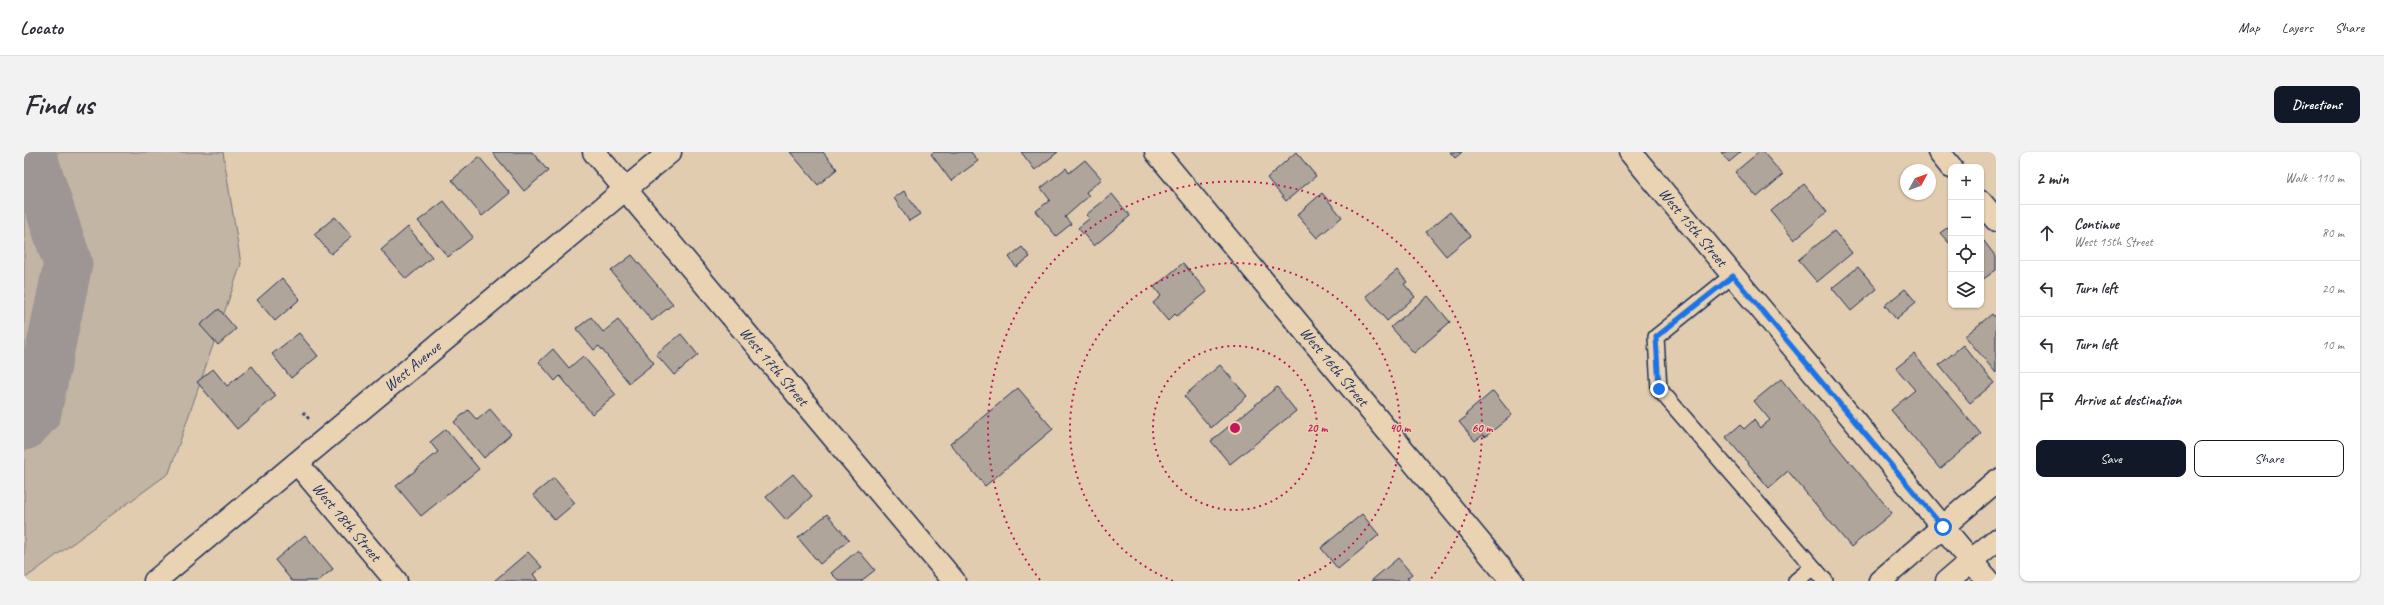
<!DOCTYPE html>
<meta charset="utf-8">
<style>
:root{--surface:#fff;--page:#f2f2f3;--text:#2b2b33;--muted:#7c7c81;--line:#e1e1e2;--accent:#111827}
body{margin:0;font-family:Caveat,sans-serif;background:var(--page);color:var(--text)}
.controls{position:absolute;right:12px;top:12px;display:grid;overflow:hidden;border-radius:8px;box-shadow:0 1px 3px #0004}
.controls button{width:36px;height:36px;display:grid;place-items:center;padding:0;border:0;border-bottom:1px solid var(--line);background:var(--surface);color:var(--text);font:20px sans-serif}
.compass{position:absolute;left:1876px;top:12px;width:36px;height:36px;border-radius:50%;background:var(--surface);box-shadow:0 1px 3px #0004;rotate:49deg}
.stop{position:absolute;width:12px;height:12px;margin:-9px;border:3px solid #1a73e8;border-radius:50%;background:#fff}
.stop.end{background:#1a73e8;border-color:#fff;box-shadow:0 1px 4px #0008}
.list{margin:0;padding:0;list-style:none}
h2{display:flex;justify-content:space-between;align-items:center;height:52px;margin:0;padding:0 16px;font-size:17px}
h2 small{font-size:13px;font-weight:400;color:var(--muted)}
.list li{display:grid;grid-template-columns:26px 1fr auto;gap:12px;align-items:center;box-sizing:border-box;height:56px;padding:0 16px;border-top:1px solid var(--line)}
.list b{display:block;font-size:15px;white-space:nowrap}
.list p{margin:0;font-size:13px;white-space:nowrap;color:var(--muted)}
.list em{font-size:13px;font-style:normal;color:var(--muted)}
.actions{display:flex;gap:8px;padding:12px 16px}
.actions a{flex:1;padding:9px 0;border:1px solid var(--accent);border-radius:8px;text-align:center;font-size:14px;color:var(--accent)}
.actions .main{background:var(--accent);color:#fff}
.icon{flex:none;width:22px;height:22px;fill:none;stroke:currentColor;stroke-width:2;stroke-linecap:round;stroke-linejoin:round}
.map{position:relative;flex:none;width:1972px;height:429px;overflow:hidden;border-radius:8px}
header{display:flex;align-items:center;gap:24px;box-sizing:border-box;height:56px;padding:0 20px;background:var(--surface);border-bottom:1px solid var(--line)}
header strong{font-size:19px}
nav{display:flex;gap:22px;margin-inline-start:auto;font-size:14px}
.intro{display:flex;align-items:center;justify-content:space-between;box-sizing:border-box;height:96px;padding:0 24px}
h1{margin:0;font-size:28px}
.button{padding:10px 18px;border-radius:8px;background:var(--accent);color:#fff;font-size:14px;font-weight:700}
main{display:flex;gap:24px;padding:0 24px}
aside{flex:1;background:var(--surface);border-radius:8px;box-shadow:0 1px 3px #0004}
.map>svg:first-child{display:block}
.green{fill:#c3b5a3;stroke:#6f7280}
.lines{fill:none;stroke-linecap:round;stroke-linejoin:round}
.river{stroke:#9d9694;stroke-width:49}
.building{fill:#b0a59a;stroke:#1b2f5e}
.service-casing{stroke:#1b2f5e;stroke-width:18}
.minor-casing{stroke:#1b2f5e;stroke-width:25}
.secondary-casing{stroke:#1b2f5e;stroke-width:25}
.path{stroke:#1b2f5e;stroke-width:2.5;stroke-dasharray:3 3;stroke-linecap:butt}
.service{stroke:#e9d3b2;stroke-width:15}
.minor{stroke:#e9d3b2;stroke-width:22}
.secondary{stroke:#e9d3b2;stroke-width:22}
.route{stroke:#1a73e8;stroke-width:5}
.ring{fill:none;stroke:#c2185b;stroke-width:2;stroke-dasharray:2 4}
.labels{text-anchor:middle;dominant-baseline:central;stroke-width:3;stroke-linejoin:round;paint-order:stroke}
.street-label{font-size:16px;fill:#1b2f5e;stroke:#e9d3b2}
.centre{fill:#c2185b;stroke:#e9d3b2;stroke-width:2}
.ring-label{font-size:12px;text-anchor:middle;font-weight:bold;fill:#c2185b;stroke:#e9d3b2;stroke-width:3;stroke-linejoin:round;paint-order:stroke}
</style>
<header>
<strong>Locato</strong>
<nav><a>Map</a><a>Layers</a><a>Share</a></nav>
</header>
<div class="intro"><h1>Find us</h1><a class="button">Directions</a></div>
<main>
<div class="map">
<svg width="1972" height="429" viewBox="0 0 1972 429">
<rect width="100%" height="100%" fill="#e1ccaf"/>
<filter id="ink" filterUnits="userSpaceOnUse"><feTurbulence type="fractalNoise" baseFrequency=".025" numOctaves="2"/><feDisplacementMap in="SourceGraphic" scale="8" xChannelSelector="R" yChannelSelector="G"/><feConvolveMatrix kernelMatrix="1 2 1 2 8 2 1 2 1" color-interpolation-filters="sRGB"/></filter>
<g filter="url(#ink)">
<path class="green" d="M0 0H199L217 112 145 321 0 427Z"/>
<g class="lines">
<path class="river" d="M0 274 13 260 44 112 7 0"/>
</g>
<path class="building" d="M468 0H508L524 19 500 39Z
M766 0H799L813 17 794 33Z
M910 0H947L954 9 927 29 907 2Z
M997 0H1034L1011 18Z
M1272 0 1292 24 1262 49 1243 26Z
M1426 0H1438L1431 6Z
M1697 0H1717L1705 10Z
M1735 0H1739L1759 23 1733 45 1711 20Z
M455 5 486 41 458 64 428 28Z
M1061 8 1078 27 1062 40 1065 44 1041 65 1047 72 1032 84 1012 59 1026 48 1017 36 1042 16 1045 21Z
M1780 32 1803 60 1770 88 1747 59Z
M880 39 896 62 885 69 870 46Z
M1298 41 1318 65 1293 86 1273 63Z
M1088 42 1106 64 1070 94 1054 76 1066 66 1062 63Z
M420 49 449 85 424 105 394 69Z
M1426 60 1446 84 1422 104 1402 80Z
M311 65 328 84 307 102 290 82Z
M1927 73V90L1925 91 1916 81Z
M384 75 408 105 382 127 357 98Z
M1810 79 1828 101 1793 130 1774 108Z
M1960 89 1972 105V118L1958 128 1957 91Z
M998 95 1006 105 992 115 985 105Z
M608 103 649 152 628 169 587 119Z
M1159 111 1183 140 1153 164 1151 162 1144 169 1129 151 1137 144 1130 135Z
M1834 115 1853 137 1827 159 1808 136Z
M1373 118 1383 130 1380 132 1391 145 1363 169 1342 144Z
M258 126 276 147 251 169 233 148Z
M1881 137 1892 150 1872 167 1861 153Z
M1404 144 1426 170 1390 201 1367 175Z
M195 157 212 177 194 193 176 173Z
M1968 162 1972 167V221L1941 184Z
M567 165 579 180 594 168 630 211 605 231 575 194 570 198 552 177Z
M275 181 294 204 267 226 248 202Z
M657 182 674 203 650 223 632 202Z
M1939 193 1970 231 1946 251 1915 213Z
M529 197 545 216 559 204 592 243 568 262 536 224 531 229 515 210Z
M1890 202 1957 282 1916 317 1867 258 1891 238 1872 216Z
M1196 213 1223 244 1187 276 1160 244Z
M228 214 252 244 213 277 173 230 189 217 203 234Z
M1757 227 1868 361 1827 395 1764 319 1745 336 1702 285 1716 273 1720 277 1730 268 1736 276 1746 268 1730 249Z
M1253 235 1272 259 1206 312 1187 289Z
M994 236 1029 277 961 334 926 292Z
M1469 239 1488 263 1461 285 1459 283 1451 289 1435 270 1443 264 1442 262Z
M466 257 487 282 460 306 430 270 444 258 453 268Z
M422 277 455 317 397 364 372 334 414 300 406 290Z
M769 322 788 344 762 368 742 345Z
M530 326 551 351 531 368 509 343Z
M803 362 825 388 796 412 774 386Z
M1338 362 1355 383 1314 417 1297 396Z
M281 383 309 417 294 429H268L251 408Z
M834 398 851 418 837 429H815L807 421Z
M504 400 518 415 509 422 514 429H470Z
M1374 406 1388 422 1383 426 1386 429H1347Z"/>
<g class="lines">
<g class="service-casing">
<path id="service" d="M1709 123 1632 185 1635 237 1801 429
M1772 429 1789 415"/>
</g>
<g class="minor-casing">
<g id="minor">
<path id="s1" d="M570 0 930 429"/>
<path id="s2" d="M1132 0 1488 429"/>
<path id="s3" d="M1606 0 1964 429"/>
<path d="M1915 0 1927 15"/>
<path d="M1957 50 1972 68"/>
<path id="s4" d="M273 311 372 429"/>
<path id="s5" d="M131 429 646 0"/>
</g>
</g>
<g class="secondary-casing">
<path id="secondary" d="M1856 429 1972 329
M1923 429 1972 388"/>
</g>
<path class="path" d="M279 260 285 267"/>
<use href="#service" class="service"/>
<use href="#minor" class="minor"/>
<use href="#secondary" class="secondary"/>
</g>
</g>
<g class="lines" filter="url(#ink)">
<path class="route" d="M1635 237 1632 185 1709 124 1919 375"/>
</g>
<g class="ring">
<circle cx="1211" cy="276" r="82"/>
<path d="M1149 429A165 165 0 1 1 1273 429"/>
<path d="M1016 428A247 247 0 1 1 1406 428"/>
</g>
<g class="labels">
<g class="street-label">
<text stroke="none"><textPath href="#s3" startOffset="98">West 15th Street</textPath></text>
<text stroke="none"><textPath href="#s5" startOffset="335">West Avenue</textPath></text>
<text stroke="none"><textPath href="#s2" startOffset="279">West 16th Street</textPath></text>
<text stroke="none"><textPath href="#s1" startOffset="280">West 17th Street</textPath></text>
<text stroke="none"><textPath href="#s4" startOffset="77">West 18th Street</textPath></text>
</g>
</g>
<circle cx="1211" cy="276" r="6" class="centre"/>
<g class="ring-label">
<text x="1293" y="280">20 m</text>
<text x="1376" y="280">40 m</text>
<text x="1458" y="280">60 m</text>
</g>
</svg>
<div class="controls">
<button>+</button>
<button>−</button>
<button><svg class="icon" aria-label="locate" viewBox="0 0 24 24"><circle cx="12" cy="12" r="6"/><path d="M12 2v4M12 18v4M2 12h4M18 12h4"/></svg></button>
<button><svg class="icon" aria-label="layers" viewBox="0 0 24 24"><path d="M12 4l9 5-9 5-9-5zM3 14l9 5 9-5"/></svg></button>
</div>
<svg class="compass" viewBox="-18 -18 36 36"><path d="M0-13l5 13h-10z" fill="#e53935"/><path d="M0 13l5-13h-10z" fill="#7c7c81"/></svg>
<div class="stop" style="left:1919px;top:375px"></div>
<div class="stop end" style="left:1635px;top:237px"></div>
</div>
<aside>
<h2>2 min<small>Walk · 110 m</small></h2>
<ul class="list">
<li><svg class="icon" aria-label="ahead" viewBox="0 0 24 24"><path d="M12 20V5M6 11l6-6 6 6"/></svg><div><b>Continue</b><p>West 15th Street</p></div><em>80 m</em></li>
<li><svg class="icon" aria-label="left" viewBox="0 0 24 24"><path d="M17 20v-9H6M10 6l-5 5 5 5"/></svg><div><b>Turn left</b></div><em>20 m</em></li>
<li><svg class="icon" aria-label="left" viewBox="0 0 24 24"><path d="M17 20v-9H6M10 6l-5 5 5 5"/></svg><div><b>Turn left</b></div><em>10 m</em></li>
<li><svg class="icon" aria-label="arrive" viewBox="0 0 24 24"><path d="M6 21V4h12l-3 4 3 4H6"/></svg><div><b>Arrive at destination</b></div></li>
</ul>
<div class="actions"><a class="main">Save</a><a>Share</a></div>
</aside>
</main>
